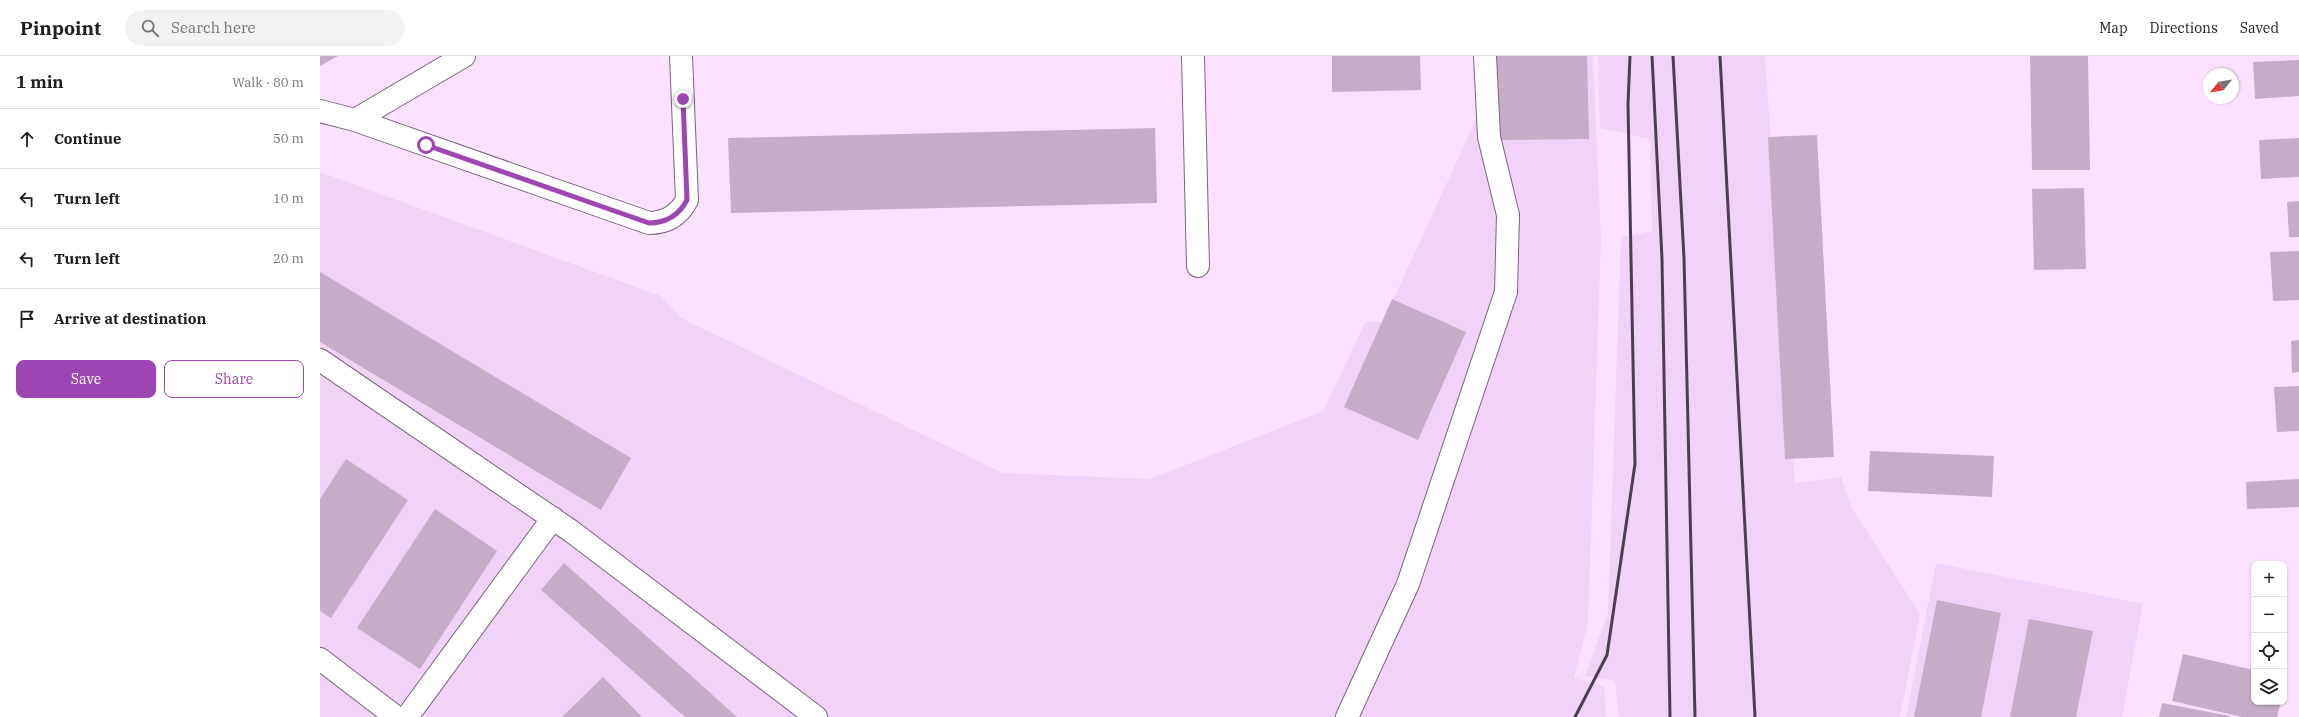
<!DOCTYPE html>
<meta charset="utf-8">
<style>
:root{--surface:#fff;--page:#f2f2f2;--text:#202124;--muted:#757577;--line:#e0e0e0;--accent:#9e46b2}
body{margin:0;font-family:"IBM Plex Serif",serif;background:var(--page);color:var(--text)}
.controls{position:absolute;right:12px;bottom:12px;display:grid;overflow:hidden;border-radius:8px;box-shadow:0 1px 3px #0004}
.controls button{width:36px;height:36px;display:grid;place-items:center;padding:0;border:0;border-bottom:1px solid var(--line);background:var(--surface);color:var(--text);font:20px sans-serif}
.compass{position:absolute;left:1883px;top:12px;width:36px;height:36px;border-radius:50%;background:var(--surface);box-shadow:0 1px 3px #0004;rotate:240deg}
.stop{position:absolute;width:12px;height:12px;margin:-9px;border:3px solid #9e46b2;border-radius:50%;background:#fff}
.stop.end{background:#9e46b2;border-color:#fff;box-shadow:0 1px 4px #0008}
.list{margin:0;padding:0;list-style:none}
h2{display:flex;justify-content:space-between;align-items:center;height:52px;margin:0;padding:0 16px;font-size:17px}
h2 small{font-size:13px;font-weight:400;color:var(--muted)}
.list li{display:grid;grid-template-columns:26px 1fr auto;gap:12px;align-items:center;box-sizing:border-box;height:60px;padding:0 16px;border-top:1px solid var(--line)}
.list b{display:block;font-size:15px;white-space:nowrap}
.list em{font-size:13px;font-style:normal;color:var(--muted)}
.actions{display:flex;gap:8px;padding:12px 16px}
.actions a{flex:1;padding:9px 0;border:1px solid var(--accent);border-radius:8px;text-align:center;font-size:14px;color:var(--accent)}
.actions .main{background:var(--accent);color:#fff}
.icon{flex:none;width:22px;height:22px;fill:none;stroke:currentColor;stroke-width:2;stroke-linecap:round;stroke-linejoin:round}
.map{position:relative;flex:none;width:1979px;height:661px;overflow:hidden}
header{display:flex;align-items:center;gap:24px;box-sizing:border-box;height:56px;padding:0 20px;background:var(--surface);border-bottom:1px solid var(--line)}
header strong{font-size:19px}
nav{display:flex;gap:22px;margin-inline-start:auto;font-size:14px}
.search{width:280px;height:36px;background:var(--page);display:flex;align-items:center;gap:10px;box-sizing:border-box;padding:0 14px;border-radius:22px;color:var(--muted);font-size:15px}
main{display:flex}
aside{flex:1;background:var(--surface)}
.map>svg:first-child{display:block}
.built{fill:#f0d3f6}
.building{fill:#c6adc7}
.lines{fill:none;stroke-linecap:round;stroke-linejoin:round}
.minor-casing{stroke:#79647d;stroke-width:24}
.minor{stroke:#fff;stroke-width:22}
.rail{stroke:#4a3f4d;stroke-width:3}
.route{stroke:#9e46b2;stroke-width:5}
</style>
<header>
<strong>Pinpoint</strong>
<div class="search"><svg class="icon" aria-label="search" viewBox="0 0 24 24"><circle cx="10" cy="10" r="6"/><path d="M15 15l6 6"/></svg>Search here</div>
<nav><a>Map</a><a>Directions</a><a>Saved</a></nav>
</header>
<main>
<aside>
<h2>1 min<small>Walk · 80 m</small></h2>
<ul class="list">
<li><svg class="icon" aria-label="ahead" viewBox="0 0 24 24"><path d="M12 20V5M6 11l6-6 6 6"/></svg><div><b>Continue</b></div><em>50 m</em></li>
<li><svg class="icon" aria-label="left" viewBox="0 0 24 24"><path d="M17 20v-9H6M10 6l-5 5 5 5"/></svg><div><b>Turn left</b></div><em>10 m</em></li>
<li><svg class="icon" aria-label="left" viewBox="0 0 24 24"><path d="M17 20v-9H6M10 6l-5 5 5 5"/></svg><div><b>Turn left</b></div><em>20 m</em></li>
<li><svg class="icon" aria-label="arrive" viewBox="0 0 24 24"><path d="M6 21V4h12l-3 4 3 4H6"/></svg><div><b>Arrive at destination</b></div></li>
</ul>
<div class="actions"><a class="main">Save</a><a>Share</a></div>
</aside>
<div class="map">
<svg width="1979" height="661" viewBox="0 0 1979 661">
<rect width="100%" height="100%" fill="#fae2ff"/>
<path class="built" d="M1162 0H1273L1281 185 1268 567 1254 622 1284 630 1286 661H0V116L341 240 361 262 683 417 830 423 1003 355 1046 265 1063 266 1164 46Z
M1278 0H1445L1475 427 1521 421 1532 452 1600 558 1580 661H1299L1295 625 1265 620 1288 557 1301 181 1332 175 1330 83 1280 72Z
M1616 507 1823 548 1802 661H1586Z"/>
<path class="building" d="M0 0H18L0 10Z
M1012 0H1100L1101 34 1012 36Z
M1175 0H1267L1269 83 1177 84Z
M1710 0H1768L1770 114H1712Z
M1979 4V40L1935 43 1933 6Z
M835 72 837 147 411 157 408 82Z
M1497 79 1514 401 1465 403 1448 81Z
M1979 82V121L1941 123 1939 84Z
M1764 132 1766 213 1714 214 1712 133Z
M1979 145V181H1969L1967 146Z
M1979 195V244L1953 245 1950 196Z
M0 216 311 402 281 454 0 286Z
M1072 243 1146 276 1098 384 1024 351Z
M1979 284V316L1972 317 1971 285Z
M1979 330V375L1957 376 1954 331Z
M1550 395 1674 400 1672 441 1548 435Z
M26 403 88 444 11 562 0 555V443Z
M1979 423V451L1927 453 1926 426Z
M115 453 177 495 100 613 37 572Z
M244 507 367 616 417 661H365L221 534Z
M1617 544 1681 557 1661 661H1594Z
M1709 563 1773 575 1756 661H1690Z
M1863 598 1934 614V646H1961L1957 661H1922L1852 645Z
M283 621 322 661H242Z
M1842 647 1910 660V661H1839Z"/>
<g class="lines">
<g class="minor-casing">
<path id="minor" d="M873 0 878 210
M0 55 35 64 329 167C346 167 359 159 367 144L361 0
M35 64 144 0
M0 304 251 475 496 661
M0 603 76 661
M87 661 233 462
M1027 661 1088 528 1186 236 1188 159 1169 81 1165 0"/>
</g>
<use href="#minor" class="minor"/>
<path class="rail" d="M1332 0 1342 203 1350 661
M1353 0 1364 202 1375 661
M1400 0 1435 661
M1255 661 1287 599 1315 408 1308 48 1310 0"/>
</g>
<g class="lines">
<path class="route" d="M106 89 329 167C346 167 359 159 367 144L363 43"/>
</g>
</svg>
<div class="controls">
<button>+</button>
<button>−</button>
<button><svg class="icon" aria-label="locate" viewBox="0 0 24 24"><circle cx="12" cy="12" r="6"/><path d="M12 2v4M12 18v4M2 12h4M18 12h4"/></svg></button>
<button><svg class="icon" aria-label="layers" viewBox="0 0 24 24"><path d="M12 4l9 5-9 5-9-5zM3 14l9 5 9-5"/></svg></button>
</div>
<svg class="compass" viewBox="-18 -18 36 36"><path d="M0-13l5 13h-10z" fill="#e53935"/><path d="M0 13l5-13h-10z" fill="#757577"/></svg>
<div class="stop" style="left:106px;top:89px"></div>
<div class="stop end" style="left:363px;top:43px"></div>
</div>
</main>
